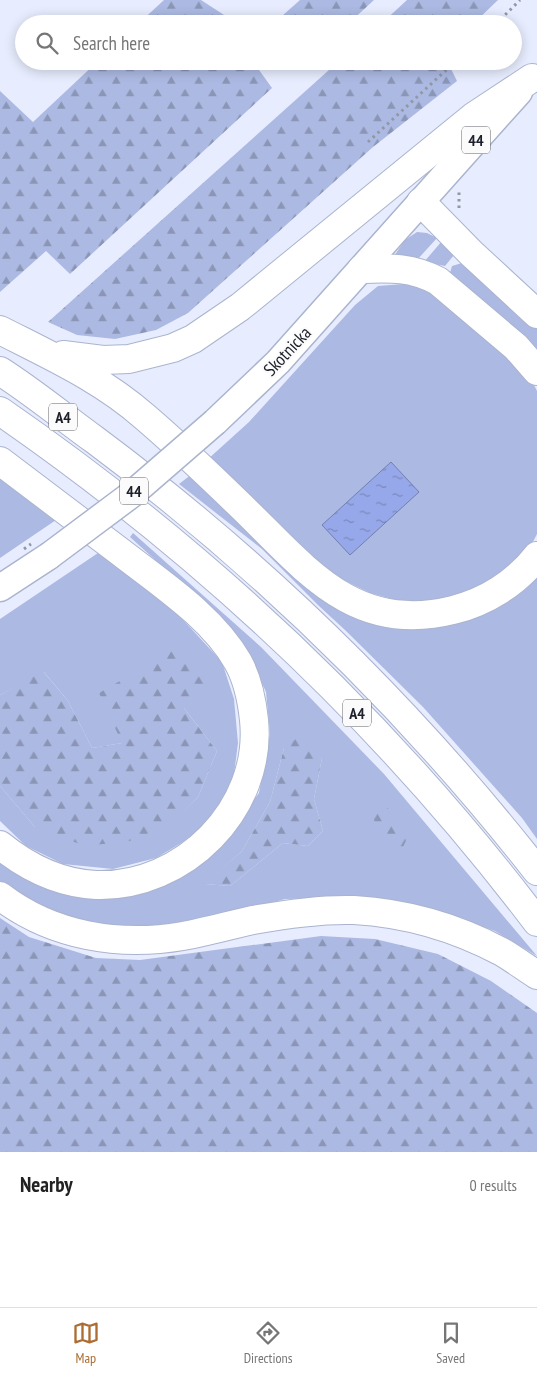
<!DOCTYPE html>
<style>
:root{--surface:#fff;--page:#f6f6f6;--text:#222;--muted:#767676;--line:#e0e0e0;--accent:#ab6d32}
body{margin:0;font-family:"PT Sans Narrow",sans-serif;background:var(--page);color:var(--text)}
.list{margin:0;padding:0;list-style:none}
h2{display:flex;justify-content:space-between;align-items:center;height:65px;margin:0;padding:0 20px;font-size:21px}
h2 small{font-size:16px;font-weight:400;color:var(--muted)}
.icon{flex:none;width:28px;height:28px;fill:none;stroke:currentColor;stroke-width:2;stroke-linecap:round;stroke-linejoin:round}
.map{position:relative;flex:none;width:537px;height:1152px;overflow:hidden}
.search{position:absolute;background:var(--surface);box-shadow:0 2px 12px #0003;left:15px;right:15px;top:15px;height:55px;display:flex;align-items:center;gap:12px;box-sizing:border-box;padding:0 18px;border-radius:28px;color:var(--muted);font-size:19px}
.sheet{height:155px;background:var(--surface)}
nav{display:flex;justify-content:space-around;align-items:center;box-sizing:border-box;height:70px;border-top:1px solid var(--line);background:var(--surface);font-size:14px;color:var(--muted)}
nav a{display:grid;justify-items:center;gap:2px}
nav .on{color:var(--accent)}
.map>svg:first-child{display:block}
.grass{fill:#acb9e2;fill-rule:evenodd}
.forest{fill:url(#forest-firs)}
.water{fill:url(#water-ripples);stroke:#727fb0}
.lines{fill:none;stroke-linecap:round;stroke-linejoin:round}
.primary-casing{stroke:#abb4cf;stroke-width:29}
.motorway-casing{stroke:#abb4cf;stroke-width:30}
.path{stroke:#9297a5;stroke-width:3;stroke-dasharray:2.5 4;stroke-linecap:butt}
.primary{stroke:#fff;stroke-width:26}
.motorway{stroke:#fff;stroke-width:28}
.primary-bridge-casing{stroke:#abb4cf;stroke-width:29;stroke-linecap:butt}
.path-bridge{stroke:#9297a5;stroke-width:3;stroke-dasharray:2.5 4;stroke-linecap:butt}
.primary-bridge{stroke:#fff;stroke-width:26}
.labels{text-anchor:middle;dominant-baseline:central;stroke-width:4.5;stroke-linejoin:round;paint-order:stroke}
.shield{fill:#fbfbfb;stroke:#606269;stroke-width:1}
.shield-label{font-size:16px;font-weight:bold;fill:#1d202a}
.street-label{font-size:18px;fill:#1d202a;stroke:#fbfbfb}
</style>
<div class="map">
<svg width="537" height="1152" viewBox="0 0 537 1152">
<defs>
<pattern id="forest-firs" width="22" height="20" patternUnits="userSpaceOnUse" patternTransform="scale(1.25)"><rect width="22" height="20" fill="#acb9e2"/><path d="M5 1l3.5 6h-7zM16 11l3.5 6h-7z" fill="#8b96b7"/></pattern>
<pattern id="water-ripples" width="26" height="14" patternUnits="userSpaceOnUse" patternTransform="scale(1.25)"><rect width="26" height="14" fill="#96a8e9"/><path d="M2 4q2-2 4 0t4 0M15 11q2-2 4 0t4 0" fill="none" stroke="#7a88bd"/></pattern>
</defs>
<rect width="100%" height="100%" fill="#e7edfe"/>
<path class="grass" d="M417 232 427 233 437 238 417 260 392 259 405 240Z
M442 241 452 251 454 255 445 266 424 262Z
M462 263 496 290 537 329V351L450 273 452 266Z
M417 283 442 296 528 373 537 391V534L526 555 492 581 457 597 411 604 370 593 327 572 207 460 249 422 355 305 378 286Z
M192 474 367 618 537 574V839L522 818 423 707 345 630 319 606 262 549 179 484Z
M0 478 56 520 0 558Z
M133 533 261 647 384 774 537 956 495 931 432 909 372 897 285 899 221 917 160 926 123 929 74 922 33 906 0 882V860L55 890 221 845 259 793 270 734 266 692 251 659 219 618 130 537ZM284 748 322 758 314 799 323 831 308 846 283 843 230 886 205 884 242 851 270 802Z
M101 551 162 597 222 662 234 699 238 743 233 782 211 820 183 842 156 858 113 869 63 864 26 846 0 821V786L35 827 171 823 198 797 217 751 184 708 122 743 92 748 68 701 44 672 0 695V619Z"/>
<path class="forest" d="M164 0H201L238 24H138Z
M300 0H374L348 24H273Z
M407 0H498L473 24H381Z
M98 61H256L254 63 272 88 70 274 46 251 0 292V91L33 122Z
M339 61H447L457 81 373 147 188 313 156 330 115 339 77 335 48 322Z
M172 651 209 683 184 708 217 751 198 797 171 824 130 841 85 846 35 827 0 786V695L43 671 68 701 92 748 122 743 99 693Z
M302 734 322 758 314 799 323 831 308 846 283 843 230 886 204 884 242 851 270 802 284 748Z
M380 799 409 834 398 858 370 814Z
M0 918 29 937 96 958 140 960 321 936 375 939 438 954 491 981 537 1013V1152H0Z"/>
<path class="water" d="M391 462 419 492 350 555 322 525Z"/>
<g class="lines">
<g class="primary-casing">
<path id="primary" d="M215 422 278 362 519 92
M0 588 49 556"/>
</g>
<g class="motorway-casing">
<path id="motorway" d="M421 202 471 253 537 314
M362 269C391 268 411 267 438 281L516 347 537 371
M0 330C51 356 102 379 145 417 179 446 211 477 242 507 305 568 354 635 453 610 486 602 516 583 537 556
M63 355 103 360 129 359 173 348 193 339 240 307 473 117 532 78
M0 371C33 392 63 417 95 440 260 563 410 709 537 871
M0 411C204 552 387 724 537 922
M0 461C41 492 82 523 123 554 163 585 213 618 238 662 248 680 252 701 254 720 263 809 183 888 96 885 60 883 27 867 0 845
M0 896C52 936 119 947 183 936 206 932 230 925 253 920 286 914 321 909 354 910 406 913 457 928 502 952 514 959 526 968 537 975"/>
</g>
<path class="path" d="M496 24 520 0
M368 142 456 61
M459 208V192"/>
<use href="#primary" class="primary"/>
<use href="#motorway" class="motorway"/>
<g class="primary-bridge-casing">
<path id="primary-bridge" d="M49 556 132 494 215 422"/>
</g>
<path class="path-bridge" d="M24 549 31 544"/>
<use href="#primary-bridge" class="primary-bridge"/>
</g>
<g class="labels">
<g class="shield">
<rect x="462" y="126.5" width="28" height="27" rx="4"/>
<rect x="49" y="403.5" width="28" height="27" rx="4"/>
<rect x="120" y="477.5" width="28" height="27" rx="4"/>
<rect x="343" y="699.5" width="28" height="27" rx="4"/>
</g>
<g class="shield-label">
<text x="476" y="140">44</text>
<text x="63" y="417">A4</text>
<text x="134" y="491">44</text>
<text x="357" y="713">A4</text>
</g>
<g class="street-label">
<text transform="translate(287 351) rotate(-47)">Skotnicka</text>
</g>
</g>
</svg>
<div class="search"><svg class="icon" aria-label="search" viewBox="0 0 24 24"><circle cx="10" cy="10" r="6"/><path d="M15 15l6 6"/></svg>Search here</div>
</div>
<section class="sheet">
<h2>Nearby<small>0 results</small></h2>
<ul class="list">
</ul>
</section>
<nav>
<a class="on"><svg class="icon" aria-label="map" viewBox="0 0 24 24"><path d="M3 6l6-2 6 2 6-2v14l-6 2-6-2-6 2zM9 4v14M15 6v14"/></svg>Map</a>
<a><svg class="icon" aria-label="directions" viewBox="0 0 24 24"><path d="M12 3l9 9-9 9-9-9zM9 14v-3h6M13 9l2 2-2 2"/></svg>Directions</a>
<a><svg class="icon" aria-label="saved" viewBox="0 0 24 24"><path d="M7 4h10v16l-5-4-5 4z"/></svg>Saved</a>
</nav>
